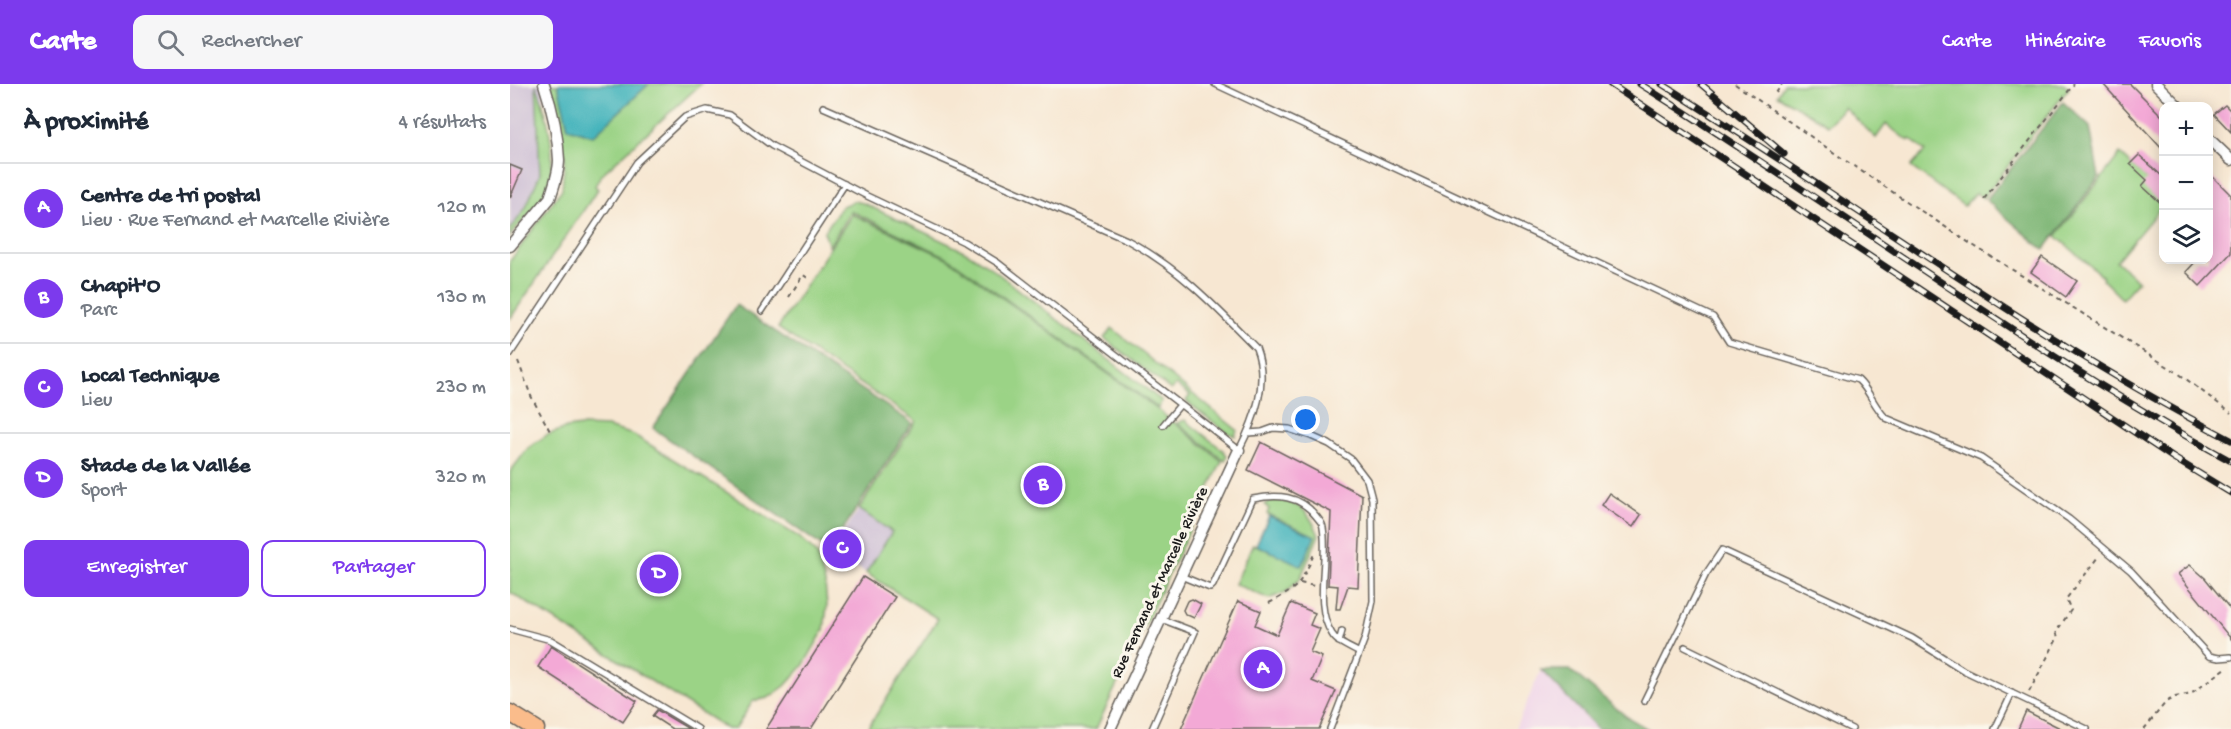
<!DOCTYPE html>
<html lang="fr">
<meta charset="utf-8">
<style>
:root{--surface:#fff;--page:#f6f6f7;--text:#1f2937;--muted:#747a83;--line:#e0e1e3;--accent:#7c3aed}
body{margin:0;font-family:"Gochi Hand",sans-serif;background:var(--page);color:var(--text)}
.controls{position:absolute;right:18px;top:18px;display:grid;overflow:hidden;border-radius:12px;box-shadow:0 3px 15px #0003}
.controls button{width:54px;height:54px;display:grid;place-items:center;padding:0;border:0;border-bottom:2px solid var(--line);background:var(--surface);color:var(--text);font:30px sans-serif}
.you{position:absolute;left:796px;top:336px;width:21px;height:21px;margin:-15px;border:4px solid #fff;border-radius:50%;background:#1a73e8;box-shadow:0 0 0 9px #1a73e833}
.badge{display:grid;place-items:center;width:39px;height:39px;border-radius:50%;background:var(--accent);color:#fff;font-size:20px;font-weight:700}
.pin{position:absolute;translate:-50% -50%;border:3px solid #fff;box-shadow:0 2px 6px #0006}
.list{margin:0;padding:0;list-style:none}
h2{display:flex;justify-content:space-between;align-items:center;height:78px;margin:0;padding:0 24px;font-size:26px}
h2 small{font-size:20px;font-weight:400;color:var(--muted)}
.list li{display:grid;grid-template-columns:39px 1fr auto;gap:18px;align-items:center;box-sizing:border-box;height:90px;padding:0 24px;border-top:2px solid var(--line)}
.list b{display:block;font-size:22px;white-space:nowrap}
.list p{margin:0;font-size:20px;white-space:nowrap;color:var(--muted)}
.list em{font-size:20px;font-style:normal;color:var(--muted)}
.actions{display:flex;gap:12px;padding:18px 24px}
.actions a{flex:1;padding:14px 0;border:2px solid var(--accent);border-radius:12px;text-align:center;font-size:21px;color:var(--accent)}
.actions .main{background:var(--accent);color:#fff}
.icon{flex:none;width:33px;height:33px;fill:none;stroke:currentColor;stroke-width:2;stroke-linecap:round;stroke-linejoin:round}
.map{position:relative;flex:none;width:1721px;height:645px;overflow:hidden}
header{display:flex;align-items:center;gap:36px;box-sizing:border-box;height:84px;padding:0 30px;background:var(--accent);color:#fff}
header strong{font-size:28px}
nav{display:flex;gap:33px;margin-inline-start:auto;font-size:21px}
.search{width:420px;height:54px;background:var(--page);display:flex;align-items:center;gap:15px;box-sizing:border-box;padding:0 21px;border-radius:12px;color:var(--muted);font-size:22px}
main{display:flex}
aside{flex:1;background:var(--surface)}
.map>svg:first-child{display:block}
.built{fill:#eed0e8}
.industrial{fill:#ccbed4}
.green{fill:#9bd386;stroke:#5c7851;stroke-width:1.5}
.forest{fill:#7cb573;stroke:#4c6848;stroke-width:1.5}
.water{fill:#43b3bb;stroke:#30686c;stroke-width:1.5}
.building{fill:#f3a9d6}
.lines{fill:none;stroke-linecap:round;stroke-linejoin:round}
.service-casing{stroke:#69635c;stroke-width:8}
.minor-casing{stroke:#69635c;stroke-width:13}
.primary-casing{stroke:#69635c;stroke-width:19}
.path{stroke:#69635c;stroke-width:2;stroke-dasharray:4.5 4.5;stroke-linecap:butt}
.service{stroke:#fff;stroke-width:5}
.minor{stroke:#fff;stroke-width:10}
.primary{stroke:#fabc8b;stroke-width:16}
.rail-casing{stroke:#1c1c1c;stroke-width:7}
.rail{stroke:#fbf7ec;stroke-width:4.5;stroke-dasharray:14;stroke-linecap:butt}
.labels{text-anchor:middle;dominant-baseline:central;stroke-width:6;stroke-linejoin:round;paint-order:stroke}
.street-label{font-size:16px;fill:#1c1c1c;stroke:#fbf7ec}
</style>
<header>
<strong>Carte</strong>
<div class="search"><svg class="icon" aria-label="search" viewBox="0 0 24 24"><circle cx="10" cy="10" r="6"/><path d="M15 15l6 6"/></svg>Rechercher</div>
<nav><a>Carte</a><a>Itinéraire</a><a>Favoris</a></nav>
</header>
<main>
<aside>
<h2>À proximité<small>4 résultats</small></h2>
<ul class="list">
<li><span class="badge">A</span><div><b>Centre de tri postal</b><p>Lieu · Rue Fernand et Marcelle Rivière</p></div><em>120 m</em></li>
<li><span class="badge">B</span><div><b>Chapit'O</b><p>Parc</p></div><em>130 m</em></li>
<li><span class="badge">C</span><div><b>Local Technique</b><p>Lieu</p></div><em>230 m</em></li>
<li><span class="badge">D</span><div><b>Stade de la Vallée</b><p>Sport</p></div><em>320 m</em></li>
</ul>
<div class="actions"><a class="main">Enregistrer</a><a>Partager</a></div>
</aside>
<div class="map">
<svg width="1721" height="645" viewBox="0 0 1721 645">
<rect width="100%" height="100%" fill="#fbf7ec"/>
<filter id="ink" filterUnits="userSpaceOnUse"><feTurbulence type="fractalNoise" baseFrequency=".0167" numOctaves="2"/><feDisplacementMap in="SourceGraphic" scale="12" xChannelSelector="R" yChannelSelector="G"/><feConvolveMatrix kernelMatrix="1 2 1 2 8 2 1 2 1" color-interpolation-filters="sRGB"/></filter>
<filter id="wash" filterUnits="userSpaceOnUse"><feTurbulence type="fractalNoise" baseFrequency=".008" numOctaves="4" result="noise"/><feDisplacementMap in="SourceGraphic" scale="24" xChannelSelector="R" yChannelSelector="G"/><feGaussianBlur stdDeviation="1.35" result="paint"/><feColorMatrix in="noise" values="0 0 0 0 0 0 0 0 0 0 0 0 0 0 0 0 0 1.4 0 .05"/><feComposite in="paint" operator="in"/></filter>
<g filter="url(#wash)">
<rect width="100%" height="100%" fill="#f7e7d2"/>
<path class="built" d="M1031 586 1088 645H1005Z"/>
<path class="industrial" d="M0 0H34L30 90 15 125 0 146Z
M349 425 382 448 356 489 321 467Z"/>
<path class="green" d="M26 0C38 31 51 82 33 113 25 128 9 138 0 153V146L15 125 30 90Z
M40 0H48L58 44 83 52 139 0H191L91 91 85 102 88 105 0 235V177L52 105 55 73Z
M1274 0H1555L1559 4 1473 114 1466 109 1454 122 1401 83 1415 67 1400 55 1398 57 1376 40 1366 54 1334 23 1318 41 1267 11Z
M1610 70 1653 110V121L1606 177 1628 197 1612 215 1592 195 1593 193 1546 152Z
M344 117 353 119 458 169 481 184 652 317 648 324 437 173 341 127 319 162 314 148 332 122Z
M342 130 437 174 647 325 712 377 586 645H357L428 535 356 489 382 448 349 425 406 337 268 244Z
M602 244 727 346 725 352 716 348 676 317 680 311 666 301 661 306 594 254Z
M675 336 714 367 717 372 715 377 667 339Z
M71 342 97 343 124 351 289 453 307 470 315 499 317 522 314 546 293 582 275 602 258 614 243 617 225 645H217L0 508V388L18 364 37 351 57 344Z
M766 416C791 418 799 428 809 451L790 495 776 508 759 515 725 500 743 460 791 481 805 452 757 430 759 425 754 420Z"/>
<path class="forest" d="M1553 18 1580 43 1589 93 1534 166 1476 116Z
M226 221 402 339 319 467 143 344Z
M1031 586H1060L1117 633 1138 645H1088Z"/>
<path class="water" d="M48 0H139L83 52 58 44Z
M759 432 805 452 792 482 746 461Z"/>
<g id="blocks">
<path class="building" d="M1593 0H1620L1653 33V66Z
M1715 21 1721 27V48L1704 30Z
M1629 71 1653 93V121L1632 102 1637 96 1620 80Z
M0 81 12 86 0 114Z
M1698 88 1721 111V169L1690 202 1676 188 1687 176H1698Z
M1532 173 1567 197 1556 213 1521 188Z
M751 358 852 411 848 503 838 502 830 525H826L828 502 818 501 821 428 738 386Z
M1099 409 1131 431 1123 443 1091 421Z
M1680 481 1695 494 1721 526V555L1668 490Z
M353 493 385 513 301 645H256Z
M682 515 691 520 684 534 675 530 673 526 677 517Z
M728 517 751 527 745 541 767 551 781 519 805 529 800 541 810 545 800 568 812 573 802 597 826 607 809 645H671Z
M41 562 127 617 113 638 28 583Z
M147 626 179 645H162L142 632Z
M1516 627 1552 645H1508Z"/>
</g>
</g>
<g filter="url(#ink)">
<use href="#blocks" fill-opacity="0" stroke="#69635c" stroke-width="1.5"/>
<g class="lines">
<g class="service-casing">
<path id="service" d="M705 0 1203 233 1219 258 1348 296C1360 307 1364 323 1376 334L1471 374 1559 435 1621 487 1699 572 1709 574 1721 573
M252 227 335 100
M0 270 127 78 175 33 197 26 220 31 262 62 357 112 454 158 488 179 729 366C745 335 759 298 746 264 706 223 668 183 617 156L313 23
M653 341 670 321
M738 349 752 348 763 344 779 345 801 352 819 360 841 375 857 396 862 415 863 517 855 554 820 645
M671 492 700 504 703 501 743 415C767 410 790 411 806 432 809 436 813 439 813 444 819 476 803 521 822 550 827 559 839 563 848 568
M0 545 41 556 188 645
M829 558 832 547
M1175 563 1342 645
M1134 617 1196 490 1212 466 1402 554 1453 586 1577 645
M642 645 685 548 651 535
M1485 645 1502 609"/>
</g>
<g class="minor-casing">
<path id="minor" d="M1646 0 1668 22
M1698 54 1721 76
M0 162 40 114C44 102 49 88 49 76 48 51 42 24 34 0
M600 645 729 366"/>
</g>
<g class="primary-casing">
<path id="primary" d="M0 629 26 645"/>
</g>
<path class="path" d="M1225 0 1336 77 1461 160 1668 289 1721 329
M1266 9 1272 0
M1474 115 1564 0
M279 213 293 191 298 194
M8 277 21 312 41 349
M790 499 804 502
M759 519C788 505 791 499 804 470
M1519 608 1548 553 1546 548 1561 526 1556 515 1589 473
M1634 645 1656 618 1665 613 1677 611 1684 608 1716 584"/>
<use href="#service" class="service"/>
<use href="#minor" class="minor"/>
<use href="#primary" class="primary"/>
<g class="rail-casing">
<path id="rail" d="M1100 0 1662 373 1721 409
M1130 0C1328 123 1515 265 1721 377
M1152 0C1342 118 1522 253 1721 356
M1191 0 1274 70"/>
</g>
<use href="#rail" class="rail"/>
</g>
</g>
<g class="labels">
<g class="street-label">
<text transform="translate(651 499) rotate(-65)">Rue Fernand et Marcelle Rivière</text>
</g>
</g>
</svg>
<div class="controls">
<button>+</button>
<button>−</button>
<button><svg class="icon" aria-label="layers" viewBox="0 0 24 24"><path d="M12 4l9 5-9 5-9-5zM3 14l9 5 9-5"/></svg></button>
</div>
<div class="you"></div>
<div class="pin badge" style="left:753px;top:585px">A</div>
<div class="pin badge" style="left:533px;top:401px">B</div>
<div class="pin badge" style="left:332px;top:465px">C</div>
<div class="pin badge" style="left:149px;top:490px">D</div>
</div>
</main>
